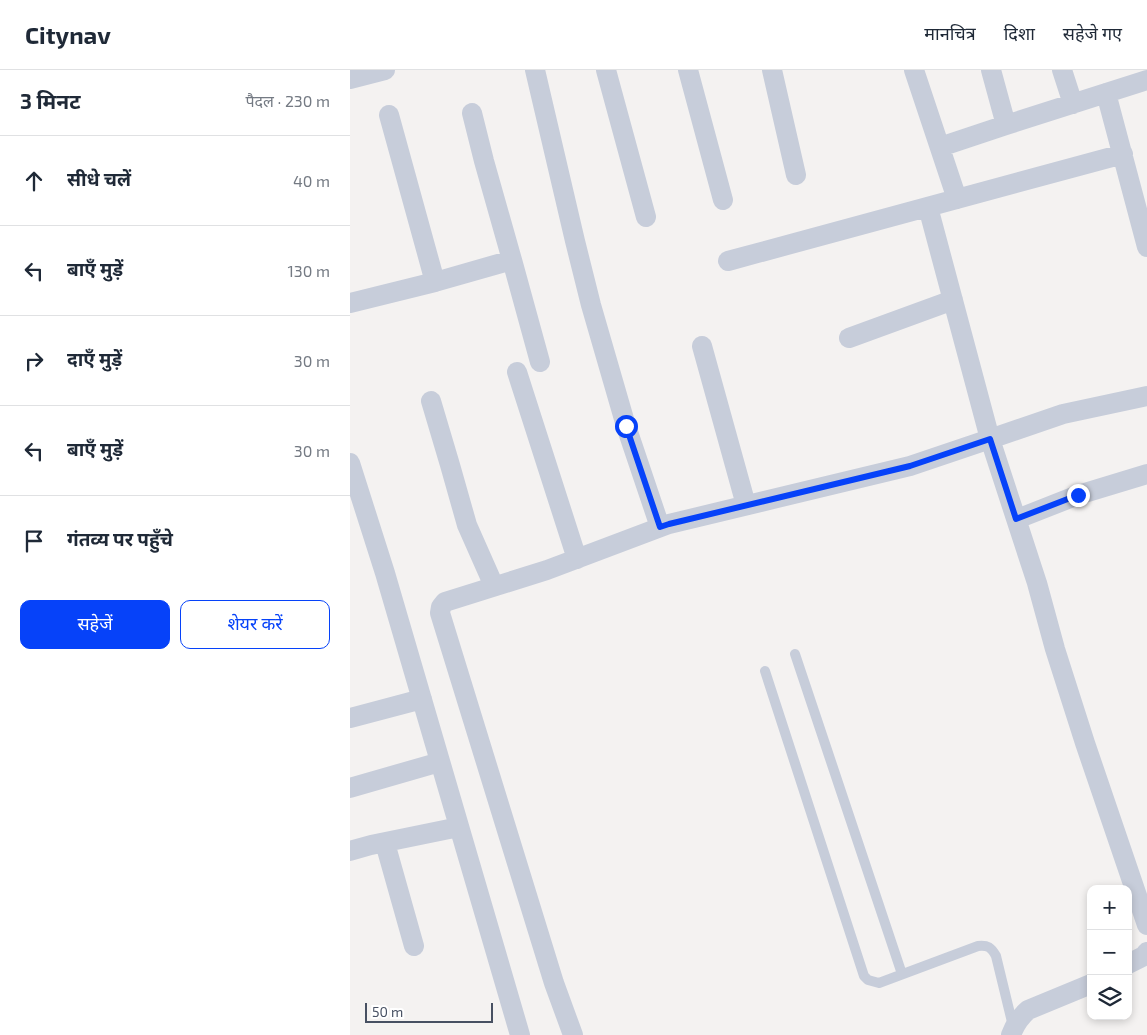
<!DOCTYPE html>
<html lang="hi">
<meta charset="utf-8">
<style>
:root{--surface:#fff;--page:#f6f6f7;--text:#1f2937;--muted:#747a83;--line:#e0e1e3;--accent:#0642f9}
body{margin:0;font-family:"Exo 2","Noto Sans Devanagari",sans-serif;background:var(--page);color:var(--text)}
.controls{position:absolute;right:15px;bottom:15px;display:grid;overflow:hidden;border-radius:10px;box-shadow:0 2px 8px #0003}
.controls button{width:45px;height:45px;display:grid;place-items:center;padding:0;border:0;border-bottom:1px solid var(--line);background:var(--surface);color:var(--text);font:25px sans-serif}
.scale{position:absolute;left:15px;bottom:12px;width:128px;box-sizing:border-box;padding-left:5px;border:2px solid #475062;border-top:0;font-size:14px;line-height:18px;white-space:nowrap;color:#475062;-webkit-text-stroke:4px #fff;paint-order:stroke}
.stop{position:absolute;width:15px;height:15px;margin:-11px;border:4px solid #0642f9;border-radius:50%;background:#fff}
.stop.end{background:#0642f9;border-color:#fff;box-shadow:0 1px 5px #0008}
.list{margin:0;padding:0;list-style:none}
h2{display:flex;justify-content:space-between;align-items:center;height:65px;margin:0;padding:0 20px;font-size:21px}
h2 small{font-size:16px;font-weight:400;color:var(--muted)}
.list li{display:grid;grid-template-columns:32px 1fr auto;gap:15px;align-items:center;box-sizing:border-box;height:90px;padding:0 20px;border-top:1px solid var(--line)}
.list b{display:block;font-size:19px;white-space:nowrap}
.list em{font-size:16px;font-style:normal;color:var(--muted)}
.actions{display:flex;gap:10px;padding:15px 20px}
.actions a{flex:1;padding:11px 0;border:1px solid var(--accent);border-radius:10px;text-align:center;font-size:18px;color:var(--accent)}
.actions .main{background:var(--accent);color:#fff}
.icon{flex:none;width:28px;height:28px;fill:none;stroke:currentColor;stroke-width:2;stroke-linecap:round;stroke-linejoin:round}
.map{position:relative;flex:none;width:797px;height:965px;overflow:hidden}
header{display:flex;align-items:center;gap:30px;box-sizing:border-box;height:70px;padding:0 25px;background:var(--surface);border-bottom:1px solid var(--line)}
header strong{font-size:24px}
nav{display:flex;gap:28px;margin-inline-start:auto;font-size:18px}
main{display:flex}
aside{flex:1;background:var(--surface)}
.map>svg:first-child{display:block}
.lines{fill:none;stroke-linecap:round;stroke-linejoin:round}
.service{stroke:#c7cdda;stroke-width:10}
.minor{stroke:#c7cdda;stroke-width:20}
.route{stroke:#0642f9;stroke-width:6}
</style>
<header>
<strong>Citynav</strong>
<nav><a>मानचित्र</a><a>दिशा</a><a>सहेजे गए</a></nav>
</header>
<main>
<aside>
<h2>3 मिनट<small>पैदल · 230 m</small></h2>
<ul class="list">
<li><svg class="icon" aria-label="ahead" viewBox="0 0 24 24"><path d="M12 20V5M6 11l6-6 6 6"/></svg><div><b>सीधे चलें</b></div><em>40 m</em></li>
<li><svg class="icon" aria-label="left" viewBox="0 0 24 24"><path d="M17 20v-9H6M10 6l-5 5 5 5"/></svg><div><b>बाएँ मुड़ें</b></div><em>130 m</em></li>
<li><svg class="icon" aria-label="right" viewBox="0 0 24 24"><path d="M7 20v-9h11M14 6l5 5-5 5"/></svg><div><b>दाएँ मुड़ें</b></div><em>30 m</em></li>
<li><svg class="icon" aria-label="left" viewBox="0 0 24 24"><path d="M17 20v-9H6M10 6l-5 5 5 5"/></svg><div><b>बाएँ मुड़ें</b></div><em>30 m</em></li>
<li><svg class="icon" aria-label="arrive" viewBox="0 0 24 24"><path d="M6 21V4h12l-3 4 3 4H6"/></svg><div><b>गंतव्य पर पहुँचे</b></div></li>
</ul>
<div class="actions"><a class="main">सहेजें</a><a>शेयर करें</a></div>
</aside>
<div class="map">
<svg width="797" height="965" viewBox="0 0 797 965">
<rect width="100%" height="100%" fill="#f4f2f1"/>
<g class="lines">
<path class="service" d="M445 584 552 904
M415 601 514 906 518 910 529 913 628 876C638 875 641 877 646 886L663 956"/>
<path class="minor" d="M185 0 225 171 241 235 276 356 310 457
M256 0 296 147
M338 0 373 130
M422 0 446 105
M564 0 607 129
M641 0 656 55
M712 0 723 34
M0 9 35 0
M756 23 797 177
M122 43 134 91 162 190
M39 45 85 212
M590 77 656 55 797 10
M578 137 640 369 713 344 797 326
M378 191 773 84
M0 233 85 212 162 190 190 292
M499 268 603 230
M352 276 396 435
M167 302 227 489
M81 331 100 395 117 455 144 516
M0 393 35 503 170 965
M667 449 728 425 797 404
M0 648 72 629
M0 718 90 692
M35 773 64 876
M0 781 21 775 109 757
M778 894 794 886 797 882
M223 965 204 913 90 543 91 537 95 532 197 500 319 454 560 396 640 369 687 513 705 579 735 673 797 855
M661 965C665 954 670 947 678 940L741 914"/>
</g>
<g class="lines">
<path class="route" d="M276 356 310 457 319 454 560 396 640 369 666 449 728 425"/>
</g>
</svg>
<div class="controls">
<button>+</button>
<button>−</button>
<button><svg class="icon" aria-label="layers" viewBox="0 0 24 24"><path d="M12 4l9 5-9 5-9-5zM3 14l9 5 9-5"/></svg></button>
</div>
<div class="scale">50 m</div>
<div class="stop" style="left:276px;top:356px"></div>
<div class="stop end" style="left:728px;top:425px"></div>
</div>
</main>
